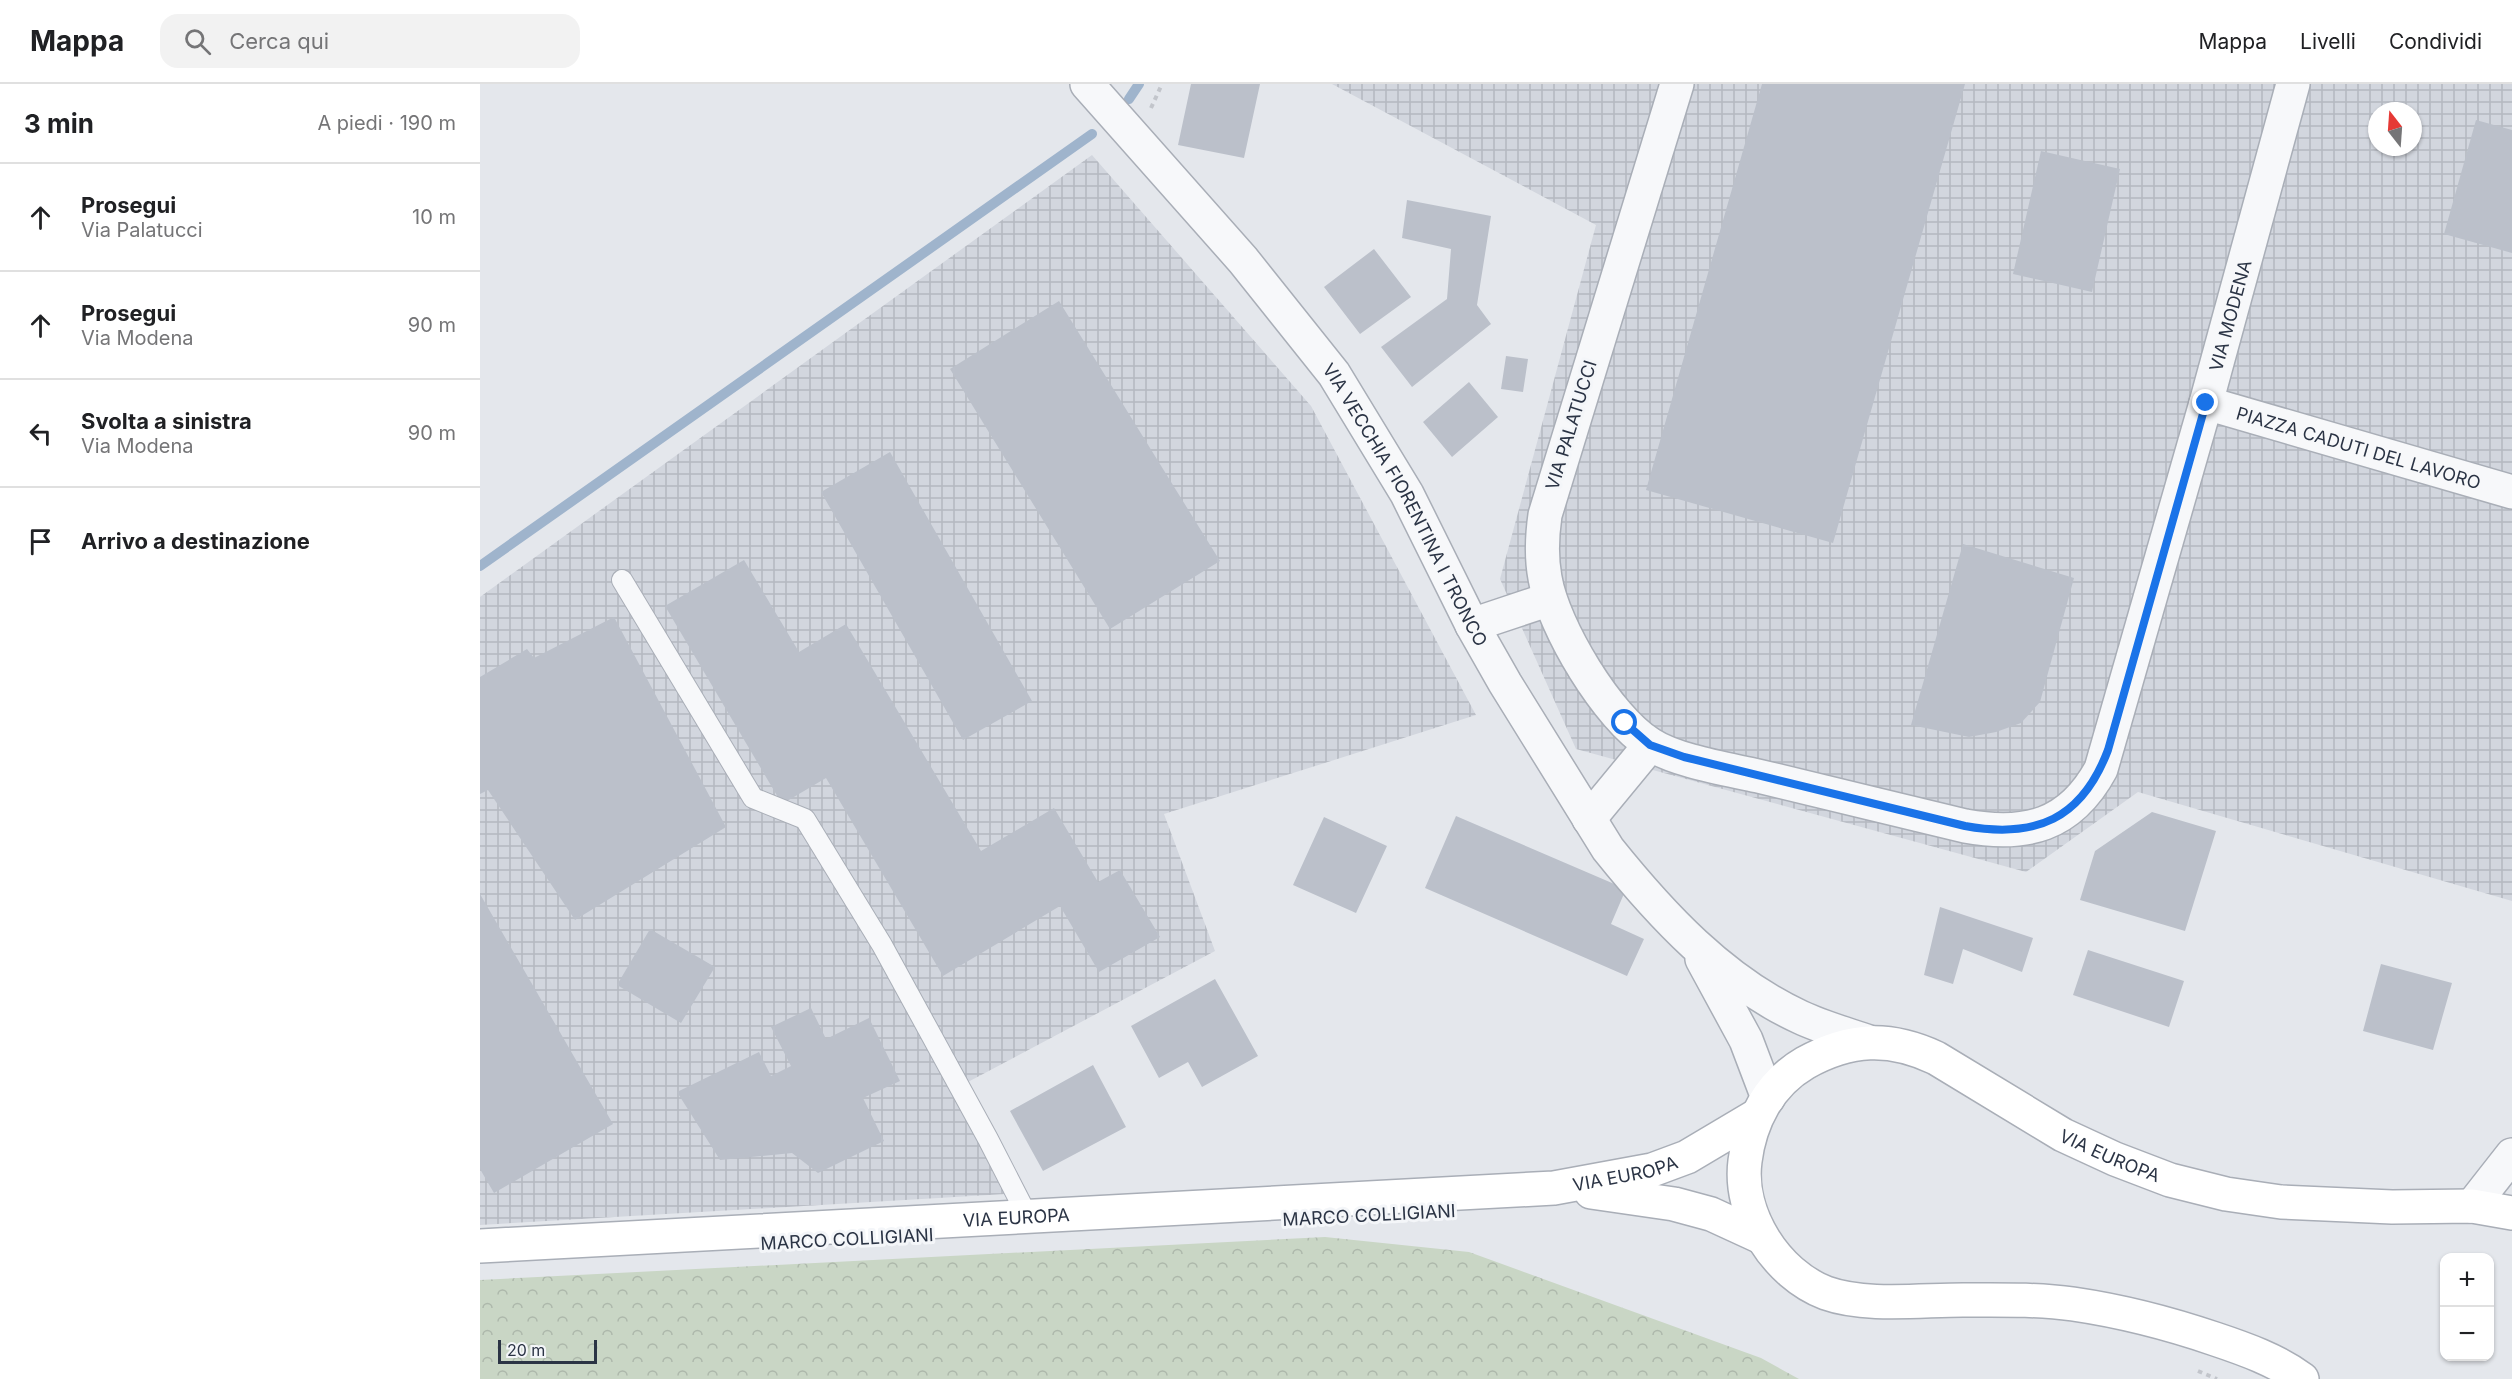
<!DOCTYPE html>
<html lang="it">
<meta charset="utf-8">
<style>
:root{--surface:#fff;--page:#f2f2f2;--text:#202124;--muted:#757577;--line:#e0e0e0}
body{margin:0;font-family:Inter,sans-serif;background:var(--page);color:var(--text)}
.controls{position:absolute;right:18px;bottom:18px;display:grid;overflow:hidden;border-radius:12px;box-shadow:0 2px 4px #0004}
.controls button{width:54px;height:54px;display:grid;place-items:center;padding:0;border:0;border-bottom:2px solid var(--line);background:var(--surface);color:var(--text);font:30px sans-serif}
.compass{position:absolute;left:1888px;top:18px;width:54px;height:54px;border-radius:50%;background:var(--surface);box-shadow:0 2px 4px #0004;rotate:343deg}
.scale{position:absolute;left:18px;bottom:15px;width:99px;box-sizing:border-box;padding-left:6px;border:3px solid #2b3445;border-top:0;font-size:16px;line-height:21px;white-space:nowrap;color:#2b3445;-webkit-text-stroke:4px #f4f6f9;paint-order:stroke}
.stop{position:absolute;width:18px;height:18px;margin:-14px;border:4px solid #1a73e8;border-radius:50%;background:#fff}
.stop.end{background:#1a73e8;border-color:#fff;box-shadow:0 2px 6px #0008}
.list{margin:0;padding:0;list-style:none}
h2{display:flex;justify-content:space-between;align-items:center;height:78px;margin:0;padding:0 24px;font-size:26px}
h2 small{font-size:20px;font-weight:400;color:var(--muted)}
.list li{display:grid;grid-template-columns:39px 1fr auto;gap:18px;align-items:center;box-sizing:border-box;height:108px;padding:0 24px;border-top:2px solid var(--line)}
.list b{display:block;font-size:22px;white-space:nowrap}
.list p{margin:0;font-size:20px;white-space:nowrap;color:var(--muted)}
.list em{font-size:20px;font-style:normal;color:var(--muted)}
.icon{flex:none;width:33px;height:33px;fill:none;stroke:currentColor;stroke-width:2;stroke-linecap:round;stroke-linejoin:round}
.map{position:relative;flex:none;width:2032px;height:1295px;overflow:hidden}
header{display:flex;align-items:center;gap:36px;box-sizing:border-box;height:84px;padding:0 30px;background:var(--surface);border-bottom:2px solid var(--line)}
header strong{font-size:28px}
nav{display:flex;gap:33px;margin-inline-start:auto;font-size:21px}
.search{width:420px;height:54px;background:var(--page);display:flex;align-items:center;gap:15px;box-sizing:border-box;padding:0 21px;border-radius:18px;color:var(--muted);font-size:22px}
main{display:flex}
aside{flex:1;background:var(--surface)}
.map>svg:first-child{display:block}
.industrial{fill:url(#industrial-grid);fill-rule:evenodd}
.forest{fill:url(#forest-crowns)}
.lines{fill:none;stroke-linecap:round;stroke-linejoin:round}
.stream{stroke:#9fb4cc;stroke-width:10}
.building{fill:#bbc0ca}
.service-casing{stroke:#a9aeb7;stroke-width:22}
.minor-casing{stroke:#a9aeb7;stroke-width:36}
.tertiary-casing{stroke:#a9aeb7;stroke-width:36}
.secondary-casing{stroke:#a9aeb7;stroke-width:36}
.path{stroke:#c2c5cb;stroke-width:4;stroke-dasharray:4.5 4.5;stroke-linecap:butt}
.service{stroke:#f7f8fa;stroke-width:20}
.minor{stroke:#f7f8fa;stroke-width:33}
.tertiary{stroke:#f7f8fa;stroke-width:33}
.secondary{stroke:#fff;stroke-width:33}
.route{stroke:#1a73e8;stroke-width:8}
.labels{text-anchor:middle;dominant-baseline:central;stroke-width:6;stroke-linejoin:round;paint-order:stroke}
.street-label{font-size:18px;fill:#2b3445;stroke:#f4f6f9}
</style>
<header>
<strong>Mappa</strong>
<div class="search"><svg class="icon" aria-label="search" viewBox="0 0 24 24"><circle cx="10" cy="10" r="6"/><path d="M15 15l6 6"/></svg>Cerca qui</div>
<nav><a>Mappa</a><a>Livelli</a><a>Condividi</a></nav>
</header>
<main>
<aside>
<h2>3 min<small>A piedi · 190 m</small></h2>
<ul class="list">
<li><svg class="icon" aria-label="ahead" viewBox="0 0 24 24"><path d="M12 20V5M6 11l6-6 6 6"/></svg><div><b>Prosegui</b><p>Via Palatucci</p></div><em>10 m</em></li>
<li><svg class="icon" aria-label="ahead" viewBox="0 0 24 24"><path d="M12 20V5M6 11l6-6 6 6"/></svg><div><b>Prosegui</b><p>Via Modena</p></div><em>90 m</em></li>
<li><svg class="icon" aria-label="left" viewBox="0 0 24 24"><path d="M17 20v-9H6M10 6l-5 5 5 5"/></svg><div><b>Svolta a sinistra</b><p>Via Modena</p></div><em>90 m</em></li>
<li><svg class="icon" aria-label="arrive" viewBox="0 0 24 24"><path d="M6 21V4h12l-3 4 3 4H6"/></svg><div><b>Arrivo a destinazione</b></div></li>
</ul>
</aside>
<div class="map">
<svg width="2032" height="1295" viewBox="0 0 2032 1295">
<defs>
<pattern id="industrial-grid" width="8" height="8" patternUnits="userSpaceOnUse" patternTransform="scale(1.5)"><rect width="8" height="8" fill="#d2d6de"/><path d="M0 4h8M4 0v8" fill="none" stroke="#b4b8c0"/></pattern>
<pattern id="forest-crowns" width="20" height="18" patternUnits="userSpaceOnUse" patternTransform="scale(1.5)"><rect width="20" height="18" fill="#c9d6c5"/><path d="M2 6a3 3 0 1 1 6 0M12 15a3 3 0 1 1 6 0" fill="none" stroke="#adb8ab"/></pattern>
</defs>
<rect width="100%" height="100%" fill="#e4e7ec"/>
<path class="industrial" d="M852 0H2032V817L1658 708 1546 788 1096 665 1020 495 1116 141ZM1897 27H1933V63H1897Z
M612 71 831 322 996 631 684 730 735 867 486 999 544 1109 0 1141V513Z"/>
<path class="forest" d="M845 1153 989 1168 1281 1274 1319 1295H0V1196Z"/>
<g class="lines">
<path class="stream" d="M649 15 659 0
M0 482 612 50"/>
</g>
<path class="building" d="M711 0H780L764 74 698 61Z
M1282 0H1485L1353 459 1166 406Z
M1996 36 2032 46V169L1964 150Z
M1561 67 1640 85 1612 208 1533 190Z
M927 116 1011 132 997 221 1011 240 932 303 901 263 967 215 971 165 922 154Z
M894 165 931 213 880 250 844 203Z
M579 217 740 477 630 545 470 285Z
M1026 272 1048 275 1043 308 1021 305Z
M989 298 1018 333 972 373 943 338Z
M410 368 552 617 483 656 341 408Z
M1483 460 1594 494 1560 618 1541 639 1516 648 1489 653 1431 641Z
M264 476 319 568 366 540 501 767 574 724 618 798 640 786 680 853 619 888 580 822 463 892 346 694 302 720 185 522Z
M134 533 246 743 95 836 8 706 0 710V593L47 565 54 574Z
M1672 728 1736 747 1705 847 1600 816 1615 767Z
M976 732 1146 805 1131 840 1164 855 1147 892 945 804Z
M844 733 907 762 876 829 813 801Z
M0 810 133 1040 14 1109 0 1085Z
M1460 823 1553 854 1542 888 1483 865 1473 900 1444 891Z
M170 845 235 883 201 939 137 901Z
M1608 866 1704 897 1689 943 1593 911Z
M1901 880 1972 899 1953 966 1883 947Z
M735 895 778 972 722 1003 708 978 679 994 651 942Z
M331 924 346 955 389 934 420 997 383 1014 404 1057 338 1089 312 1069 240 1076 197 1008 279 968 291 992 311 982 291 943Z
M613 981 646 1043 563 1087 530 1027Z"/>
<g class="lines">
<g class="service-casing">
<path id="service" d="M142 496 273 714 325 735 402 861 508 1055 548 1133"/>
</g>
<g class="minor-casing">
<g id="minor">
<path id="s1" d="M1197 0 1065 431C1062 452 1061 473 1065 494 1073 543 1128 634 1170 660 1196 677 1247 685 1278 692 1347 709 1416 725 1485 742 1546 753 1590 742 1621 685L1726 319 1813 0"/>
<path id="s2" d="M1726 319 2032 408"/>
<path d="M992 541 1070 515"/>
<path d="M1109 735 1170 661"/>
<path d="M1992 1122 2032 1071"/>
</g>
</g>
<g class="tertiary-casing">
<g id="tertiary">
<path id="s3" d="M607 0 763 176 854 290 927 410 992 541 1025 599 1128 765C1181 831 1242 897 1320 933 1341 943 1366 950 1389 958"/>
<path d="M1222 875 1266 956 1288 1014"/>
</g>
</g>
<g class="secondary-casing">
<g id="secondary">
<path d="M1111 1108 1194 1120 1231 1130 1281 1153"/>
<path id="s4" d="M0 1162 1074 1104 1172 1086 1207 1073 1276 1032"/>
<path id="s5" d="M1822 1295C1796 1276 1765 1265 1735 1255 1688 1239 1641 1227 1593 1220 1556 1215 1519 1216 1483 1216 1441 1216 1385 1223 1346 1209 1296 1190 1258 1130 1265 1077 1270 1037 1289 1000 1325 979 1370 954 1409 952 1456 974L1583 1051 1635 1075 1690 1096 1746 1110 1801 1118 1912 1123 1992 1122 2032 1129"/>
</g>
</g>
<path class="path" d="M671 24 682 0
M1718 1287 1737 1295"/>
<use href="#service" class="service"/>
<use href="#minor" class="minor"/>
<use href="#tertiary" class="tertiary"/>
<use href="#secondary" class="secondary"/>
</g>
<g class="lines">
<path class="route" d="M1145 639 1170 661 1204 673 1485 742C1556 755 1602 735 1628 666L1726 319"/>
</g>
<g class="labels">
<g class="street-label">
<text stroke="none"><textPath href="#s1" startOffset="1672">VIA MODENA</textPath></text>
<text transform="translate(1091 341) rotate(-73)">VIA PALATUCCI</text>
<text stroke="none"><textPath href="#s2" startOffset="159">PIAZZA CADUTI DEL LAVORO</textPath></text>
<text stroke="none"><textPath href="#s3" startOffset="530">VIA VECCHIA FIORENTINA I TRONCO</textPath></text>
<text stroke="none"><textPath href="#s5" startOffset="1112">VIA EUROPA</textPath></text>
<text stroke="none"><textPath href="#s4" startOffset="1148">VIA EUROPA</textPath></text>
<text transform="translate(889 1131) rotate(-3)">MARCO COLLIGIANI</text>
<text stroke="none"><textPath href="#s4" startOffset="537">VIA EUROPA</textPath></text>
<text transform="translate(367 1155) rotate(-3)">MARCO COLLIGIANI</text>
</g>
</g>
</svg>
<div class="controls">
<button>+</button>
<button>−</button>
</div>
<svg class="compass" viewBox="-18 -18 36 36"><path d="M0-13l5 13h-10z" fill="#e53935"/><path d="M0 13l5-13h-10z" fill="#757577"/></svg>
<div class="scale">20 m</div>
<div class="stop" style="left:1145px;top:639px"></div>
<div class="stop end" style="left:1726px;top:319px"></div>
</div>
</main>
